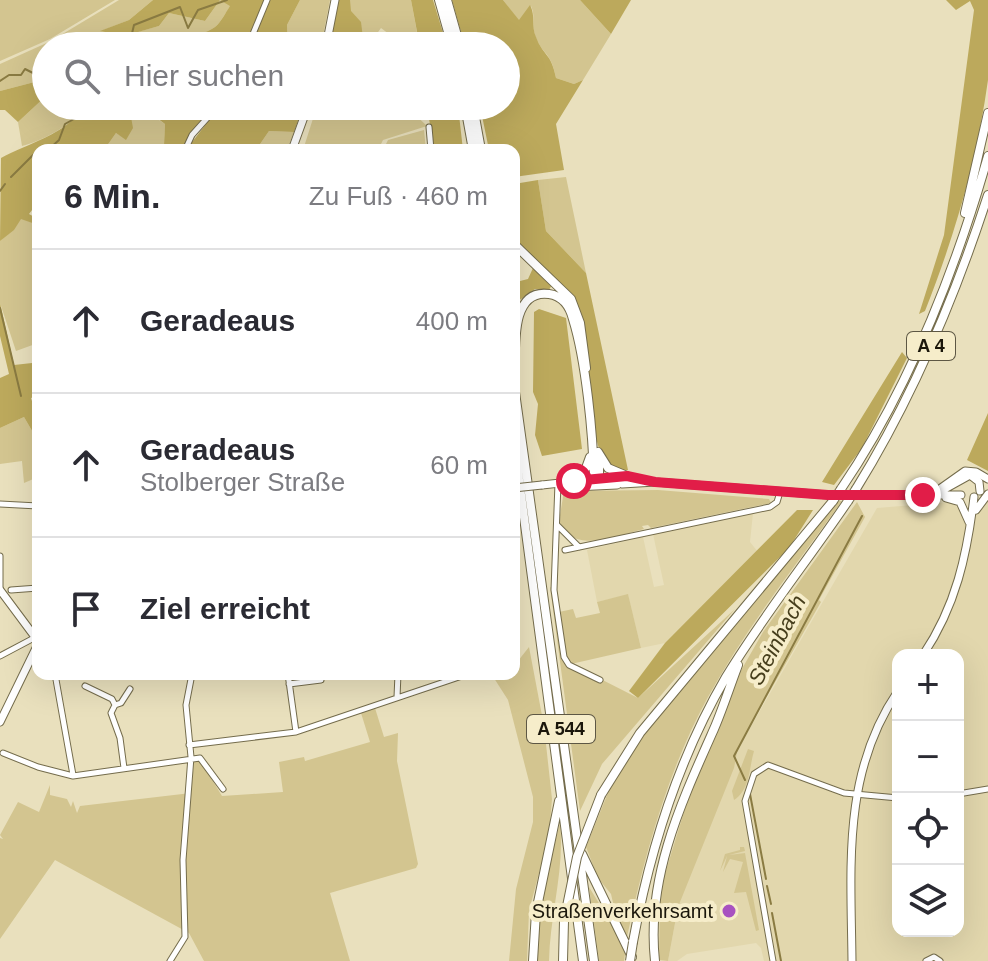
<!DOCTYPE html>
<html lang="de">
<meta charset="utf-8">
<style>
:root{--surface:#fff;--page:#f2f2f3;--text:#2b2b33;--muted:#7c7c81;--line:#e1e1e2}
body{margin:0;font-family:Helvetica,sans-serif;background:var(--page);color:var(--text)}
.controls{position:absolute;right:24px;bottom:24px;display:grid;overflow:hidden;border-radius:16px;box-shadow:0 8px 32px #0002}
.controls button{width:72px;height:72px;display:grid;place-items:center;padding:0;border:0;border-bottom:2px solid var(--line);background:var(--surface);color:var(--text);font:40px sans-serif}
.stop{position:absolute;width:24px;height:24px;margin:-18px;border:6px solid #e11d48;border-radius:50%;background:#fff}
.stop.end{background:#e11d48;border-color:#fff;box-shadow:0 2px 8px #0008}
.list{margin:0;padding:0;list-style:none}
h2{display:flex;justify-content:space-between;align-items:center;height:104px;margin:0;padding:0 32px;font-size:34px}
h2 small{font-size:26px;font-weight:400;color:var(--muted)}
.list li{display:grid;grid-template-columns:52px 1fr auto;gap:24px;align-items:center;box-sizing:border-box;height:144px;padding:0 32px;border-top:2px solid var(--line)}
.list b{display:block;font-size:30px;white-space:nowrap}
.list p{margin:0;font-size:26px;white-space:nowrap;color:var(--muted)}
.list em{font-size:26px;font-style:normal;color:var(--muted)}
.icon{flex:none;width:44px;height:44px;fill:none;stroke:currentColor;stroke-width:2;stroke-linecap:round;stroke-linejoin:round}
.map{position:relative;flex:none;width:988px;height:961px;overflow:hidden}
.search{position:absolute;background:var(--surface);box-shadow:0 8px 32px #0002;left:32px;top:32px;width:488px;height:88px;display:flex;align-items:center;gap:20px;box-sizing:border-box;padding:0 28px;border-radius:44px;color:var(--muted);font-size:30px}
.panel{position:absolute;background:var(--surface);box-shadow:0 8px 32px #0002;left:32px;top:144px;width:488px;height:536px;border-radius:16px}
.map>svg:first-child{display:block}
.built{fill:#e2d7ad;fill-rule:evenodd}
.green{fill:#d3c590}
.forest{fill:#bca95c;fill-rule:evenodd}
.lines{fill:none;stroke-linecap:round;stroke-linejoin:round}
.stream{stroke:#8a7b42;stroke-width:2}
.street-casing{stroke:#746c4c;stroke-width:7}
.secondary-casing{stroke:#746c4c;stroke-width:9}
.highway-casing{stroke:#746c4c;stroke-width:10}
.street{stroke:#fff;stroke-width:5}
.secondary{stroke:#fff;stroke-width:7}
.highway{stroke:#fff;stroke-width:8}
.secondary-bridge-casing{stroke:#746c4c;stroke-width:9;stroke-linecap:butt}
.highway-bridge-casing{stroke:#746c4c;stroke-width:10;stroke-linecap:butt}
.secondary-bridge{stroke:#fff;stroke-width:7}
.highway-bridge{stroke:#fff;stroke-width:8}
.route{stroke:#e11d48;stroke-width:10}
.poi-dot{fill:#a852c0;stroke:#f6edca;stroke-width:3}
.labels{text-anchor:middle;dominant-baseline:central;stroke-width:8;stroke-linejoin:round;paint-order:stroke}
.shield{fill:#f6edca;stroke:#5d5744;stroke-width:2}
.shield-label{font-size:18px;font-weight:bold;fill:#1b170b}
.poi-label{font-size:20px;fill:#1b170b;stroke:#f6edca;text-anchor:end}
.water-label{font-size:22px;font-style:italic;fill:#463e1c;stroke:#f6edca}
</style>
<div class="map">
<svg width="988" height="961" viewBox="0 0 988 961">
<rect width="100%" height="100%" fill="#e9e0bd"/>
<path class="built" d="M988 501V961H764L761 948 756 943 687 954 677 961H668L678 907 720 780 877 508 950 502 962 510 980 511ZM898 655H958V931H898Z
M753 513 750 542 758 552 665 643 641 648 628 595 597 602 587 550 643 537 654 587 664 585 653 534Z"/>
<path class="green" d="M0 0H115L50 39 0 61Z
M119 0H153L129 20 101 31 110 33 113 39 108 46H46V79L0 91V64L51 41Z
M220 0 231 5C226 12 221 22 215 27 196 41 167 31 145 42L137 32 159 26 169 13 205 21Z
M300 0H330L321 46H288L287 25Z
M350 0H411L419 43 405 46 381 28 368 46H344L349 37Z
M503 0H580L611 34 583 80 574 84 556 78C551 52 544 56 536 38 531 27 536 17 531 6L519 21Z
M46 96V106H82C73 126 41 141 22 146L18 122Z
M138 106 165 124 164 145 170 150H104L116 133 126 139 130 117Z
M317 106 356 116 406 106 427 126 383 140 378 150H303Z
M424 130 426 150H383L388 140Z
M269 131 294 132 287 150H256Z
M566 177 586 273 546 231 538 180Z
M21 218 38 225V343L16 351 0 303V241Z
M24 417 38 441V477L24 483 22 461 0 464V428Z
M658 490 769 499 771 503 651 528 648 525 642 526 644 529C618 535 573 556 559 521L564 491Z
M839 501H842C796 565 746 628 708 697 667 772 645 854 627 937L617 920 611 894 598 878 586 847 614 778 648 729Z
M857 502 865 517 819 600 821 602 738 747 734 768 678 907 668 961 659 960 660 890 687 802 735 681 763 632Z
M550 587 555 590 559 612 573 609 576 618 600 613 597 602 628 594 641 648 571 664 638 698 735 609 602 764 580 811Z
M529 647 544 726 552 799 549 835 529 911 527 961H509L516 889 533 822V797L508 700 492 675 514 674V666Z
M375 708 384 737 398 733 397 761 418 864 416 868 330 893 350 961H204L189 933 55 860 0 939V838L3 839 0 835 18 802 39 812 50 785V795L67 799 71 807 73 801 77 813 80 806 191 793 194 761 200 760 222 796 283 792 279 762 304 757 305 761 370 742 361 713Z
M748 749 754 751C749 768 750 790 734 800L732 791Z
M560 823C565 869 550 914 549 961H536L542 894Z
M740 847H744L745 851 729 855 745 853 759 930 756 931 746 892 734 893 743 862 730 859 723 872 727 856 720 871 725 854 740 850Z
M589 887 626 947 624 961H599Z"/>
<path class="forest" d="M153 0H266L247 45 214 39 210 46H108L113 39 110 33 100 31 129 20ZM220 0 230 6C226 12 221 22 215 27 196 41 167 31 146 41L138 32 159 26 169 13 205 21Z
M269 0H300L287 25 288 46H249Z
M338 0H350L351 11 361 22 363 38 356 46 349 38 344 46H329Z
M411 0H433L447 46H405L419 42Z
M452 0H503L519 20 530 5C536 17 531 26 536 37 543 56 551 52 556 78L574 84 583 80 556 124 564 170 514 177V150H489L480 106H506V46H465Z
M580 0H631L611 34Z
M946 0H988C988 26 988 54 988 80 977 160 955 235 925 311L919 314 944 235 974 10 970 1 956 10Z
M46 79V96L18 122 5 110H0V91Z
M82 106H138L131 117 133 128 126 140 116 133 104 150H38V202L29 214 38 219V225L21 219 14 230 0 241 1 158C25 144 70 134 82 106Z
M141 106H217L183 150H170L164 145 165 124Z
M220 106H290L300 115 294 132 269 131 256 150H186Z
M320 106H404L356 116Z
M427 106H458L463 150H434Z
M538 180 546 231 586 273 628 470C620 471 611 469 606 462 589 442 586 347 580 317 572 273 525 270 514 239 509 225 514 200 514 184Z
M533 268 553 283 549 290 535 289 514 304 516 282 528 279Z
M0 303 14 365 32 363 34 397 31 398 38 420V441L24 417 0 428V378L9 374 0 336Z
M539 309 566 318 582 449 542 456 535 435 538 404 533 392 534 312Z
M902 352 907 358 862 448 834 485 822 482Z
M988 413V471L967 460Z
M797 510H813L789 548 638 698 629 691 665 643Z"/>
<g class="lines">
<path class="stream" d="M129 46 134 25 180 7 188 28 198 10 227 0
M45 70 42 65 46 58
M0 81 9 75H21L25 69 39 76 46 72
M48 150 59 140 65 124 97 106
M11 177 38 150
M0 191 5 184
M0 308 21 396
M745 780 734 756 862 516
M750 794 766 879
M767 886 771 904
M772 913 781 961"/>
<g class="street-casing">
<path id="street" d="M248 46 267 0
M429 127 431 150
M185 150 192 135 218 106
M558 483 554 590 564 657 569 665 600 680
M0 504 38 506
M557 525 579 547
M565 550 770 507 777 502 780 492
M0 556V589
M11 590 38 588
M0 656 34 638
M55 674 73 775
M183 674 191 678
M288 674 296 732
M289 684 321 680
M85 686 112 699 115 705 111 713 120 738 124 768
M397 697 398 674
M115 705 121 703 130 689
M189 745 296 732 468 674
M3 753 38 767 73 776 200 758 223 789
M958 794 988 789
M170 961 185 937 183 860 191 757 186 705 192 674
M773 961 745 801 754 774 768 765 844 793 898 798
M926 961 934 957 940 961"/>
</g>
<g class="secondary-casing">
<path id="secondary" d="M326 46 335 0
M292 150 308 106
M607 479 622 484 655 482 828 495H961
M567 483 574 487 617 485
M542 485 615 477 653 482
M941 488 965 471 976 472 988 479
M943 490 970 475 979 482 980 491
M946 498 960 502 969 522
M976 510 988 494
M0 590 38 641
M923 655C956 606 967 555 974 497
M0 722 38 644
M852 961C851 866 842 773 898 691"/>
</g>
<g class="highway-casing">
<path id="highway" d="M439 0 452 46
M447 0 460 46
M465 106 473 150
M473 106 481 150
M965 213 988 113
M514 244 571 299 580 323 586 368
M514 442 583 961
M598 452 608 468 627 476
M599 461V479
M574 481 586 468 590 457
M841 489C909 389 955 272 988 156
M856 489C913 397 955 297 988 195
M601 795 640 733 833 501
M582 854 632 957
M633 942C650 849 678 759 726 677 763 616 808 560 848 501
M533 961 536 912 559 801
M563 961 564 921
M594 961 514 385C517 359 506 288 549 294 563 296 570 307 573 319 586 361 593 434 594 479
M655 961C646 878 681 803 714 729 723 708 730 686 738 665"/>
</g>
<use href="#street" class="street"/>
<use href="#secondary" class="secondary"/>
<use href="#highway" class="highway"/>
<g class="secondary-bridge-casing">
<path id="secondary-bridge" d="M514 488 542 485"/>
</g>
<g class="highway-bridge-casing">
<path id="highway-bridge" d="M833 501 841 489
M848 501 856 489
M564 921 577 857 601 795
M630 961 633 942"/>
</g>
<use href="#secondary-bridge" class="secondary-bridge"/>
<use href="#highway-bridge" class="highway-bridge"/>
</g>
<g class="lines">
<path class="route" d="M574 481 627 476 655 482 828 495H923"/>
</g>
<circle class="poi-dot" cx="729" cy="911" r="8"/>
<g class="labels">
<g class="shield">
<rect x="907" y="332" width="48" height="28" rx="6"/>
<rect x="527" y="715" width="68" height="28" rx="6"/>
</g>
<g class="shield-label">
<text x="931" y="346">A 4</text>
<text x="561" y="729">A 544</text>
</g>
<g class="poi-label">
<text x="713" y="911">Straßenverkehrsamt</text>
</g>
<g class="water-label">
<text transform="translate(777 640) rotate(-62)">Steinbach</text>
</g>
</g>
</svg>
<div class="controls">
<button>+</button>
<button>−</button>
<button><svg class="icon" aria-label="locate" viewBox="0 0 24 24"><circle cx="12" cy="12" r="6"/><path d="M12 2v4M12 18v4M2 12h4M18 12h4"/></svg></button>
<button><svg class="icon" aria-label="layers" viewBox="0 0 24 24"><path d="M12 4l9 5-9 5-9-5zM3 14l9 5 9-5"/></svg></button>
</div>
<div class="stop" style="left:574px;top:481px"></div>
<div class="stop end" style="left:923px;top:495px"></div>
<div class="search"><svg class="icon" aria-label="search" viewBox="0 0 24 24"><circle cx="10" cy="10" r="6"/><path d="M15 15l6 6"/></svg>Hier suchen</div>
<section class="panel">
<h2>6 Min.<small>Zu Fuß · 460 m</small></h2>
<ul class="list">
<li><svg class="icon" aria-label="ahead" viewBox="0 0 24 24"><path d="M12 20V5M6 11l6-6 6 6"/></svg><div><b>Geradeaus</b></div><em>400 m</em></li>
<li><svg class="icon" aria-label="ahead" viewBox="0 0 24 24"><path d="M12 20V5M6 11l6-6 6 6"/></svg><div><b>Geradeaus</b><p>Stolberger Straße</p></div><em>60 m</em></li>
<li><svg class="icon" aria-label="arrive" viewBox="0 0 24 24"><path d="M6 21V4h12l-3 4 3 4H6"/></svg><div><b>Ziel erreicht</b></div></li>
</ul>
</section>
</div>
